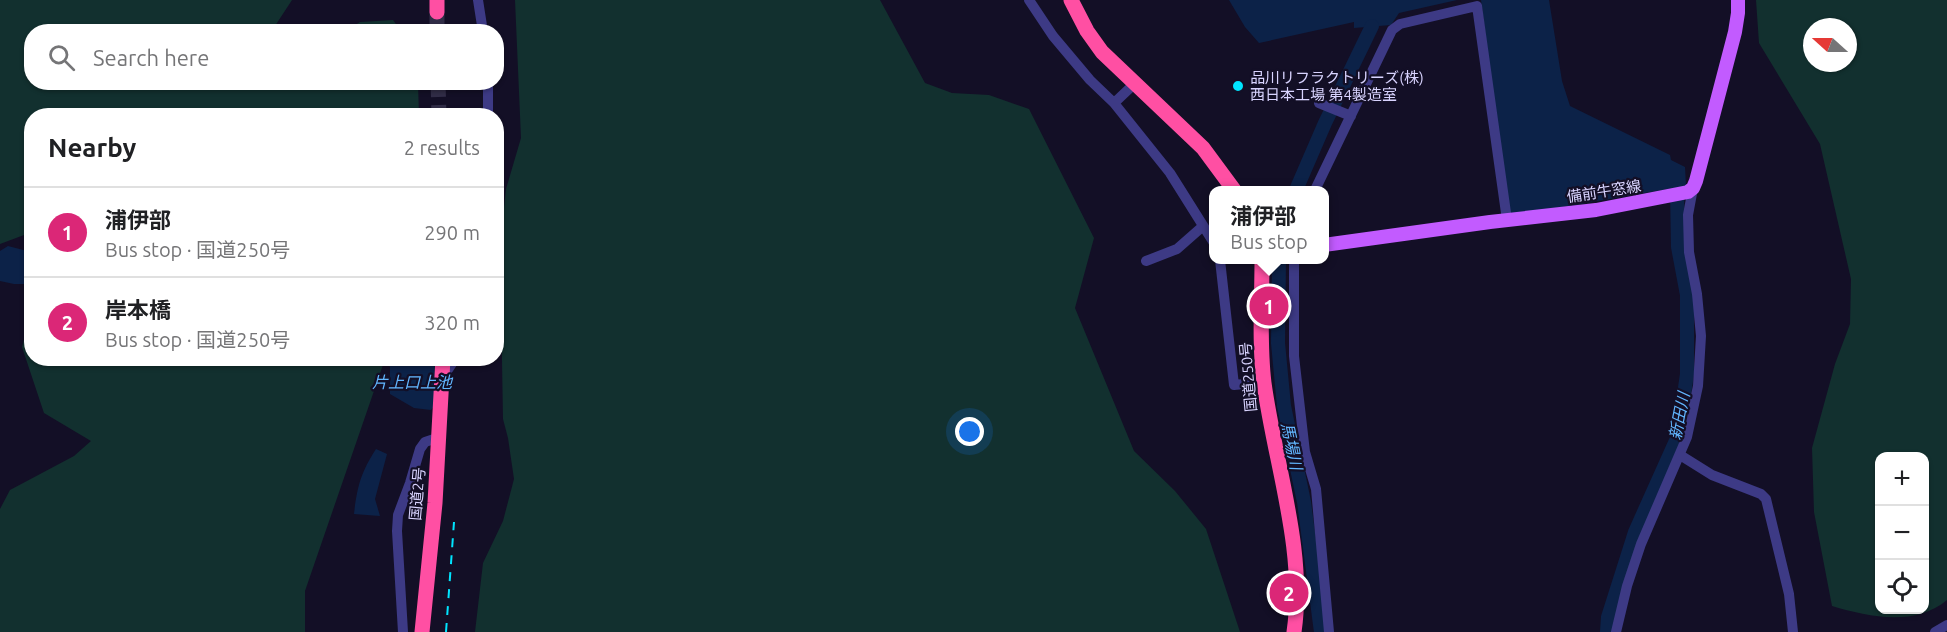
<!DOCTYPE html>
<meta charset="utf-8">
<style>
:root{--surface:#fff;--page:#f6f6f6;--text:#202124;--muted:#757577;--line:#e0e0e0;--accent:#db2777}
body{margin:0;font-family:Ubuntu,"Noto Sans JP",sans-serif;background:var(--page);color:var(--text)}
.controls{position:absolute;right:18px;bottom:18px;display:grid;overflow:hidden;border-radius:12px;box-shadow:0 2px 4px #0004}
.controls button{width:54px;height:54px;display:grid;place-items:center;padding:0;border:0;border-bottom:2px solid var(--line);background:var(--surface);color:var(--text);font:30px sans-serif}
.compass{position:absolute;left:1803px;top:18px;width:54px;height:54px;border-radius:50%;background:var(--surface);box-shadow:0 2px 4px #0004;rotate:291deg}
.you{position:absolute;left:970px;top:432px;width:21px;height:21px;margin:-15px;border:4px solid #fff;border-radius:50%;background:#1a73e8;box-shadow:0 0 0 9px #1a73e833}
.badge{display:grid;place-items:center;width:39px;height:39px;border-radius:50%;background:var(--accent);color:#fff;font-size:20px;font-weight:700}
.pin{position:absolute;translate:-50% -50%;border:3px solid #fff;box-shadow:0 2px 6px #0006}
.popup{position:absolute;left:1209px;top:186px;width:120px;height:78px;box-sizing:border-box;display:grid;place-content:center;border-radius:12px;background:var(--surface);filter:drop-shadow(0 2px 4px #0005);font-size:20px;white-space:nowrap;color:var(--muted)}
.popup b{font-size:22px;color:var(--text)}
.popup::after{content:'';position:absolute;left:50%;top:100%;margin-left:-12px;border:12px solid transparent;border-top-color:var(--surface)}
.list{margin:0;padding:0;list-style:none}
h2{display:flex;justify-content:space-between;align-items:center;height:78px;margin:0;padding:0 24px;font-size:26px}
h2 small{font-size:20px;font-weight:400;color:var(--muted)}
.list li{display:grid;grid-template-columns:39px 1fr auto;gap:18px;align-items:center;box-sizing:border-box;height:90px;padding:0 24px;border-top:2px solid var(--line)}
.list b{display:block;font-size:22px;white-space:nowrap}
.list p{margin:0;font-size:20px;white-space:nowrap;color:var(--muted)}
.list em{font-size:20px;font-style:normal;color:var(--muted)}
.icon{flex:none;width:33px;height:33px;fill:none;stroke:currentColor;stroke-width:2;stroke-linecap:round;stroke-linejoin:round}
.map{position:relative;flex:none;width:1947px;height:632px;overflow:hidden}
.search{position:absolute;background:var(--surface);box-shadow:0 2px 4px #0004;left:24px;top:24px;width:480px;height:66px;display:flex;align-items:center;gap:15px;box-sizing:border-box;padding:0 21px;border-radius:24px;color:var(--muted);font-size:22px}
.panel{position:absolute;background:var(--surface);box-shadow:0 2px 4px #0004;left:24px;top:108px;width:480px;height:258px;border-radius:24px}
.map>svg:first-child{display:block}
.green{fill:#12302f;fill-rule:evenodd}
.water{fill:#0c2248}
.lines{fill:none;stroke-linecap:round;stroke-linejoin:round}
.river{stroke:#0c2248;stroke-width:14}
.highway-tunnel{stroke:#312d47;stroke-width:15;stroke-dasharray:15 8;stroke-linecap:butt}
.minor{stroke:#3d3a85;stroke-width:10}
.major{stroke:#c25bff;stroke-width:14}
.highway{stroke:#ff4fa3;stroke-width:15}
.rail{stroke:#00e5ff;stroke-width:2;stroke-dasharray:9 8;stroke-linecap:butt}
.poi-dot{fill:#00e5ff;stroke:#130f26;stroke-width:2}
.labels{text-anchor:middle;dominant-baseline:central;stroke-width:4.5;stroke-linejoin:round;paint-order:stroke}
.poi-label{font-size:15px;fill:#d9d4ff;stroke:#130f26;text-anchor:start}
.street-label{font-size:15px;fill:#d9d4ff;stroke:#130f26}
.water-label{font-size:16px;font-style:italic;fill:#62b6ff;stroke:#130f26}
</style>
<div class="map">
<svg width="1947" height="632" viewBox="0 0 1947 632">
<rect width="100%" height="100%" fill="#130f26"/>
<path class="green" d="M0 0H292L273 29 275 31 32 32V82L418 83 419 115 32 116 31 240 24 235 0 244Z
M515 0H880L925 83 952 93 989 95 1029 109 1094 238 1075 308 1134 451 1175 491 1206 529 1240 632H475L483 563 503 521 514 479 508 438 503 419 500 244 506 189 521 138Z
M1756 0H1947V600C1915 627 1869 617 1832 606L1814 512 1812 448 1835 364 1850 324 1851 279 1820 144 1759 43ZM1812 27H1848V63H1812ZM1880 456H1924V610H1880Z
M393 20 401 31H346L360 22Z
M31 314 32 358 385 359 305 591V632H0V509L10 490 74 456 91 441 44 413 22 347Z"/>
<path class="water" d="M1229 0H1457L1399 13 1391 25 1354 28V22L1259 43 1245 27Z
M1481 0H1549L1562 81 1570 106 1670 155 1671 160 1685 167 1686 186 1509 216Z
M8 246 31 252V284H14L0 281V251Z
M385 359H435L434 406 431 410 414 408 390 394V367Z
M376 449 387 454 375 499 380 516 354 514C357 487 361 472 376 449Z"/>
<g class="lines">
<path class="river" d="M1296 190 1325 123 1372 26
M1279 260 1278 343 1284 406 1304 502 1321 632
M1607 632 1608 617 1635 532 1678 436 1687 374V295L1678 247 1677 189"/>
<path class="highway-tunnel" d="M437 12V32
M438 82 439 116"/>
<path class="minor" d="M478 0 483 32
M1029 0 1053 36 1090 80 1114 103 1170 173 1214 243
M488 82V116
M1114 103 1134 84
M1319 103 1351 116
M1315 190 1392 30 1400 24 1477 6 1507 220
M1220 260 1234 385 1264 382
M1294 260V356L1305 452 1316 489 1329 632
M1146 261 1177 249 1202 227
M443 377 453 362 454 358
M1680 455 1712 475 1761 494 1766 499 1789 594 1793 632
M403 632 397 531 398 515 410 483 420 449 425 442 440 437
M1616 632 1627 586 1641 544 1687 437 1698 386 1701 336 1697 294 1689 252 1688 215 1693 188
M1935 632 1947 625"/>
<path class="major" d="M1324 245 1490 222 1596 210 1688 192 1693 188 1696 181 1735 32 1738 13V0"/>
<path class="highway" d="M437 0V12
M1071 0 1087 31 1102 52 1203 148 1234 190
M1262 260C1262 300 1259 343 1264 383 1275 464 1306 550 1294 632
M422 632 435 503 443 358"/>
<path class="rail" d="M446 632 454 522"/>
</g>
<circle class="poi-dot" cx="1238" cy="86" r="6"/>
<g class="labels">
<g class="poi-label">
<text x="1250" y="77">品川リフラクトリーズ(株)<tspan x="1250" dy="17">西日本工場 第4製造室</tspan></text>
</g>
<g class="street-label">
<text transform="translate(1604 191) rotate(-9)">備前牛窓線</text>
<text transform="translate(1248 377) rotate(-95)">国道250号</text>
<text transform="translate(417 494) rotate(-85)">国道2号</text>
</g>
<g class="water-label">
<text x="412" y="382">片上口上池</text>
<text transform="translate(1679 416) rotate(-79)">新田川</text>
<text transform="translate(1292 446) rotate(78)">馬場川</text>
</g>
</g>
</svg>
<div class="controls">
<button>+</button>
<button>−</button>
<button><svg class="icon" aria-label="locate" viewBox="0 0 24 24"><circle cx="12" cy="12" r="6"/><path d="M12 2v4M12 18v4M2 12h4M18 12h4"/></svg></button>
</div>
<svg class="compass" viewBox="-18 -18 36 36"><path d="M0-13l5 13h-10z" fill="#e53935"/><path d="M0 13l5-13h-10z" fill="#757577"/></svg>
<div class="you"></div>
<div class="pin badge" style="left:1269px;top:306px">1</div>
<div class="popup"><b>浦伊部</b>Bus stop</div>
<div class="pin badge" style="left:1289px;top:593px">2</div>
<div class="search"><svg class="icon" aria-label="search" viewBox="0 0 24 24"><circle cx="10" cy="10" r="6"/><path d="M15 15l6 6"/></svg>Search here</div>
<section class="panel">
<h2>Nearby<small>2 results</small></h2>
<ul class="list">
<li><span class="badge">1</span><div><b>浦伊部</b><p>Bus stop · 国道250号</p></div><em>290 m</em></li>
<li><span class="badge">2</span><div><b>岸本橋</b><p>Bus stop · 国道250号</p></div><em>320 m</em></li>
</ul>
</section>
</div>
